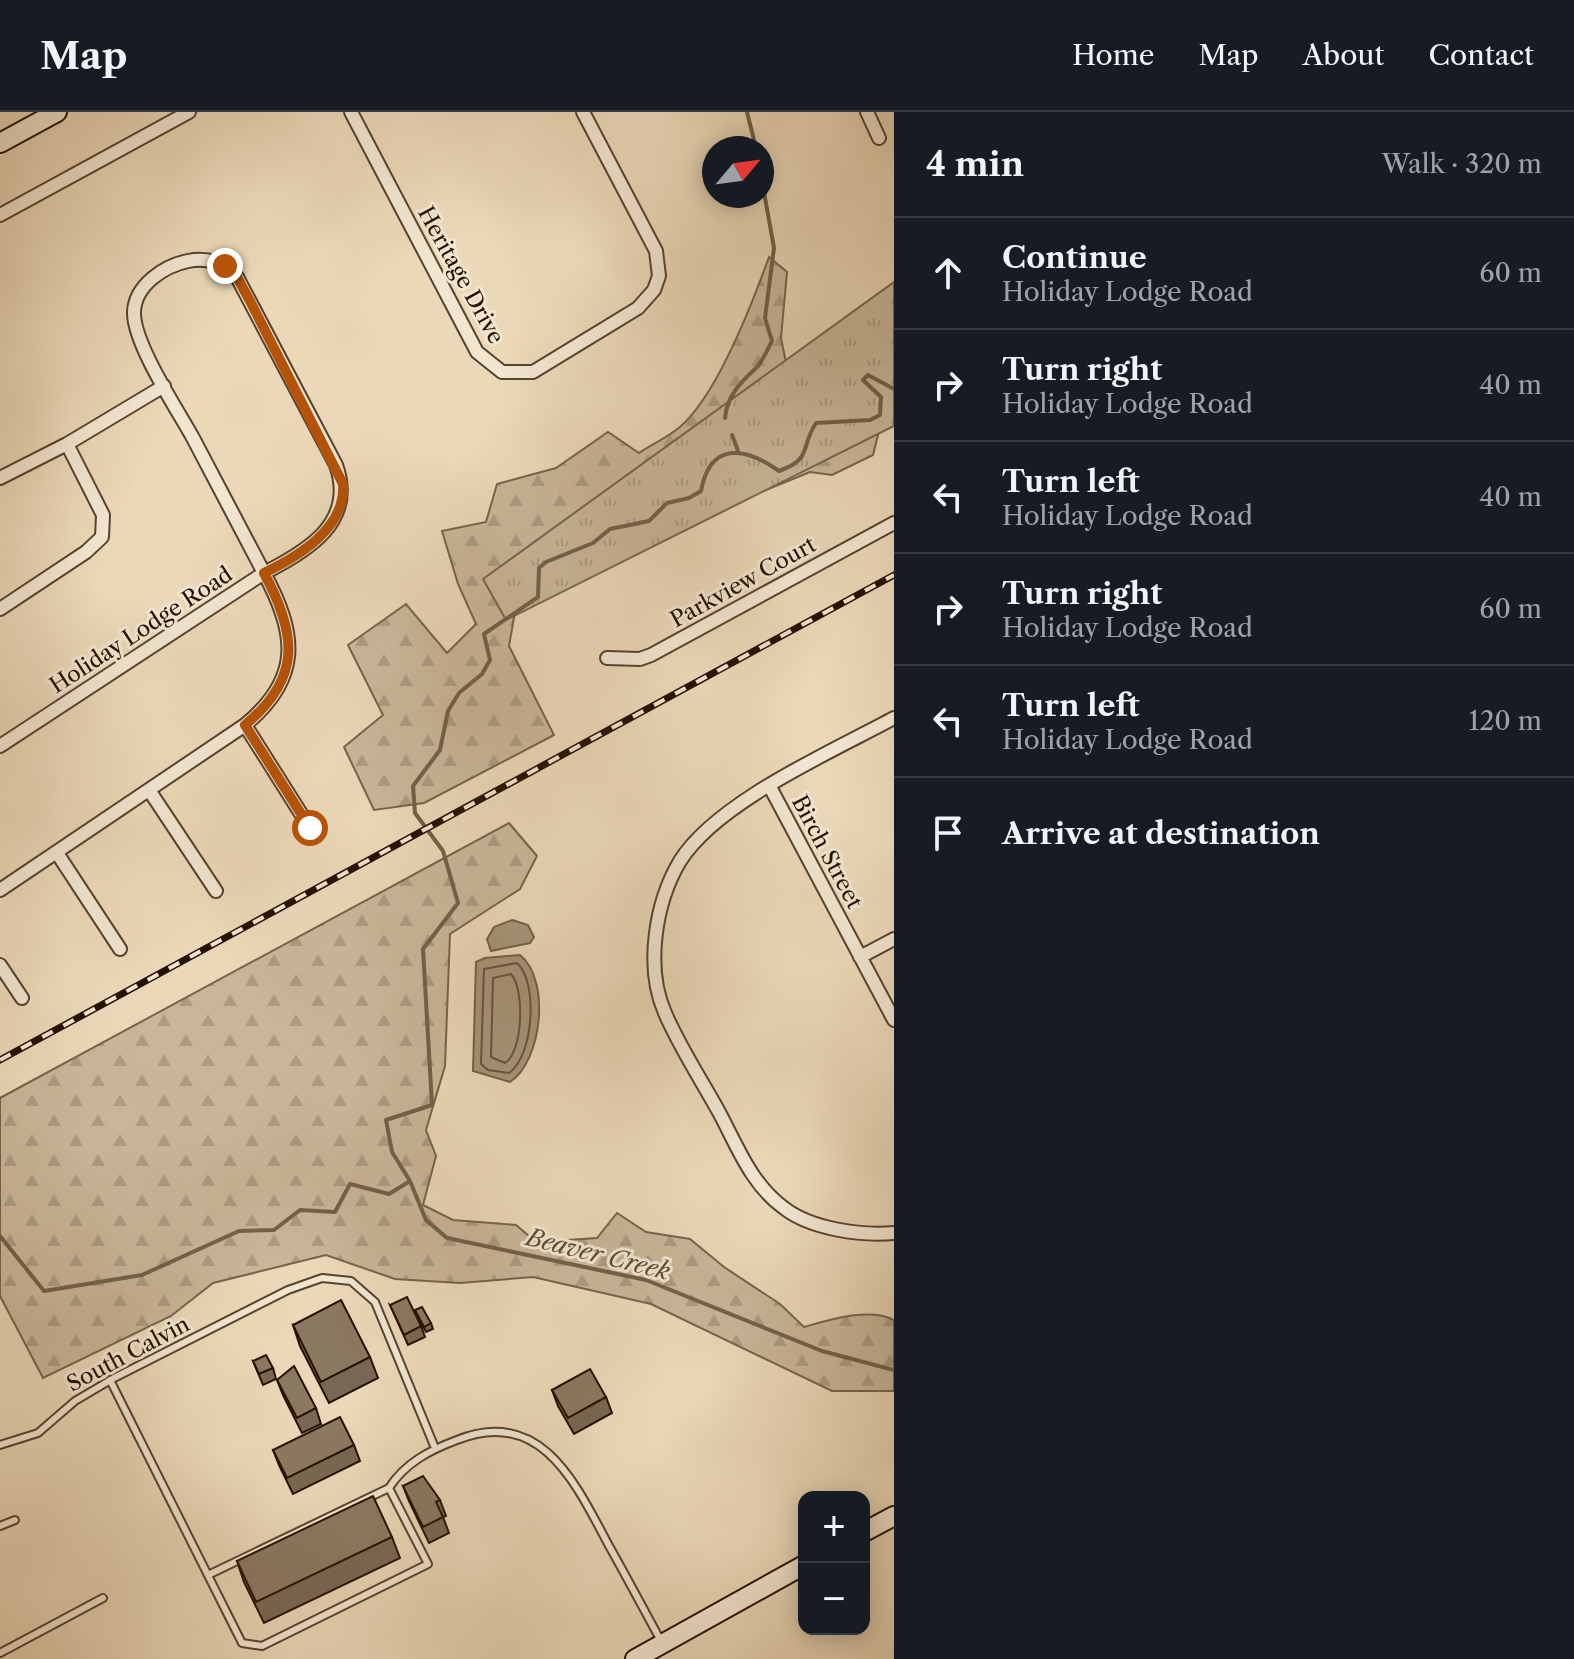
<!DOCTYPE html>
<meta charset="utf-8">
<style>
:root{--surface:#171b24;--page:#242831;--text:#f1f3f6;--muted:#9ea1a6;--line:#363941}
body{margin:0;font-family:"Libre Caslon Text",serif;background:var(--page);color:var(--text)}
.controls{position:absolute;right:24px;bottom:24px;display:grid;overflow:hidden;border-radius:16px;box-shadow:0 4px 20px #0003}
.controls button{width:72px;height:72px;display:grid;place-items:center;padding:0;border:0;border-bottom:2px solid var(--line);background:var(--surface);color:var(--text);font:40px sans-serif}
.compass{position:absolute;left:702px;top:24px;width:72px;height:72px;border-radius:50%;background:var(--surface);box-shadow:0 4px 20px #0003;rotate:61deg}
.stop{position:absolute;width:24px;height:24px;margin:-18px;border:6px solid #b45309;border-radius:50%;background:#fff}
.stop.end{background:#b45309;border-color:#fff;box-shadow:0 2px 8px #0008}
.list{margin:0;padding:0;list-style:none}
h2{display:flex;justify-content:space-between;align-items:center;height:104px;margin:0;padding:0 32px;font-size:34px}
h2 small{font-size:26px;font-weight:400;color:var(--muted)}
.list li{display:grid;grid-template-columns:52px 1fr auto;gap:24px;align-items:center;box-sizing:border-box;height:112px;padding:0 32px;border-top:2px solid var(--line)}
.list b{display:block;font-size:30px;white-space:nowrap}
.list p{margin:0;font-size:26px;white-space:nowrap;color:var(--muted)}
.list em{font-size:26px;font-style:normal;color:var(--muted)}
.icon{flex:none;width:44px;height:44px;fill:none;stroke:currentColor;stroke-width:2;stroke-linecap:round;stroke-linejoin:round}
.map{position:relative;flex:none;width:894px;height:1547px;overflow:hidden}
header{display:flex;align-items:center;gap:48px;box-sizing:border-box;height:112px;padding:0 40px;background:var(--surface);border-bottom:2px solid var(--line)}
header strong{font-size:38px}
nav{display:flex;gap:44px;margin-inline-start:auto;font-size:28px}
main{display:flex}
aside{flex:1;background:var(--surface)}
.map>svg:first-child{display:block}
.forest{fill:url(#forest-firs);stroke:#76644c;stroke-width:2}
.park{fill:url(#park-tufts);stroke:#76644c;stroke-width:2}
.water{fill:#a79479;stroke:#736049;stroke-width:2}
.lines{fill:none;stroke-linecap:round;stroke-linejoin:round}
.shore{stroke:#66523c;stroke-width:2}
.stream{stroke:#736049;stroke-width:4}
.lane-casing{stroke:#56432e;stroke-width:10}
.street-casing{stroke:#56432e;stroke-width:16}
.secondary-casing{stroke:#241100;stroke-width:22}
.lane{stroke:#f2e6d1;stroke-width:6}
.street{stroke:#f2e6d1;stroke-width:12}
.secondary{stroke:#f2e6d1;stroke-width:18}
.rail-casing{stroke:#241100;stroke-width:7}
.rail{stroke:#f2e6d1;stroke-width:4;stroke-dasharray:12;stroke-linecap:butt}
.wall{fill:#786753;stroke:#241100;stroke-width:2}
.building{fill:#8b7860;stroke:#241100;stroke-width:2}
.route{stroke:#b45309;stroke-width:10}
.labels{text-anchor:middle;dominant-baseline:central;stroke-width:6;stroke-linejoin:round;paint-order:stroke}
.street-label{font-size:22px;fill:#241100;stroke:#f2e6d1}
.water-label{font-size:24px;font-style:italic;fill:#5f4c36;stroke:#f2e6d1}
</style>
<header>
<strong>Map</strong>
<nav><a>Home</a><a>Map</a><a>About</a><a>Contact</a></nav>
</header>
<main>
<div class="map">
<svg width="894" height="1547" viewBox="0 0 894 1547">
<defs>
<pattern id="forest-firs" width="22" height="20" patternUnits="userSpaceOnUse" patternTransform="scale(2)"><rect width="22" height="20" fill="#c9b699"/><path d="M5 1l3.5 6h-7zM16 11l3.5 6h-7z" fill="#ac9b82"/></pattern>
<pattern id="park-tufts" width="24" height="20" patternUnits="userSpaceOnUse" patternTransform="scale(2)"><rect width="24" height="20" fill="#c9b699"/><path d="M3 7l-1-3M5 7V3M7 7l1-3M15 17l-1-3M17 17v-4M19 17l1-3" fill="none" stroke="#ac9b82"/></pattern>
</defs>
<rect width="100%" height="100%" fill="#ebd8b8"/>
<filter id="stains"><feTurbulence type="fractalNoise" baseFrequency=".0025" numOctaves="4"/><feColorMatrix values="0 0 0 0 .2 0 0 0 0 .09 0 0 0 0 .02 0 0 0 .5 -.17"/></filter>
<radialGradient id="worn" r=".72"><stop offset=".6" stop-color="#630" stop-opacity="0"/><stop offset="1" stop-color="#630" stop-opacity=".3"/></radialGradient>
<path class="forest" d="M769 145 787 160 781 226 790 270 884 299 873 343 832 363 810 360 693 408 516 494 509 534 554 623 424 691 374 698 344 635 383 603 348 533 406 492 447 541 476 512 458 472 442 419 486 410 497 372 556 356 608 320 639 341C652 332 669 325 681 314 718 281 752 192 769 145Z
M509 711 537 744 520 777 450 822 445 954 426 1018 436 1044 423 1093 453 1108 516 1113 536 1130 597 1126 617 1101 646 1120 690 1127 724 1155 780 1192 804 1215C829 1208 869 1195 894 1208V1279H832L651 1192 533 1165 460 1171 395 1167 326 1143 213 1171 171 1204 43 1266 0 1184V986Z"/>
<path class="park" d="M894 170V314L506 508 483 467Z"/>
<path class="water" d="M512 808 528 813 534 825 530 831 491 839 487 827 494 815Z
M520 843C551 868 542 949 510 970L473 959 476 850 485 846Z"/>
<g class="lines">
<path class="shore" d="M517 851C539 871 533 945 509 961L488 958 481 952 484 857Z
M511 862C525 877 523 940 505 951L491 945 493 866Z"/>
<path class="stream" d="M747 0 756 36
M725 306C727 284 740 271 755 257 762 251 767 238 772 229L765 206 774 136 762 69
M732 323 738 339
M410 1069 426 1108 447 1126 646 1168 822 1239 894 1258
M0 1124 44 1179 142 1163 239 1119 274 1118 300 1098 335 1100 350 1072 389 1082 410 1069 392 1040 386 1008 432 993 423 837 458 791 443 739 415 701 413 674 440 638 448 599 459 581 482 562 490 548 484 522 538 485 539 456 546 450 593 431 610 417 649 409 667 391 689 386 701 379C710 330 744 334 779 359 813 347 800 335 816 311L870 308 880 303 881 285 863 268 868 263 894 277"/>
<g class="lane-casing">
<path id="lane" d="M110 1268 242 1531 262 1534 428 1452 389 1376C405 1351 430 1338 457 1328 541 1294 576 1372 608 1432 626 1464 643 1496 661 1529
M0 1333 38 1321 75 1289 114 1266 288 1178 322 1166 351 1169 375 1190 435 1336
M0 1414 15 1408
M208 1463 389 1376
M0 1541 103 1486"/>
</g>
<g class="street-casing">
<path id="street" d="M351 0 477 240 502 260H533L638 196 654 178 659 164 656 139 583 0
M867 0 879 26
M0 103 189 0
M0 366 67 332 164 274
M0 497 86 440 102 425 103 403 67 332
M607 546 640 547 651 543 894 411
M894 606C831 640 717 690 680 749 655 791 645 856 665 901 680 936 702 969 720 1002 738 1036 752 1073 784 1096 811 1117 861 1124 894 1121
M245 613 310 716
M0 634 264 461C310 438 356 409 336 353L237 165C222 151 209 145 188 149 164 154 135 173 134 200 133 231 177 297 193 326 217 371 240 416 264 461 297 522 302 566 245 613L0 778
M770 675 894 908
M149 678 216 779
M57 741 120 837
M860 845 894 827
M0 853 22 886"/>
</g>
<g class="secondary-casing">
<path id="secondary" d="M0 31 57 0
M864 1420 894 1404
M635 1547 804 1453"/>
</g>
<use href="#lane" class="lane"/>
<use href="#street" class="street"/>
<use href="#secondary" class="secondary"/>
<g class="rail-casing">
<path id="rail" d="M0 948 894 463"/>
</g>
<use href="#rail" class="rail"/>
</g>
<path class="wall" d="M390 1193 421 1214 425 1225 408 1233Z
M415 1198 431 1211 433 1217 426 1220Z
M293 1213 370 1245 378 1266 329 1291 300 1234Z
M253 1249 273 1256 276 1267 263 1273Z
M277 1268 316 1296 321 1312 302 1321 283 1283Z
M552 1278 606 1285 612 1301 574 1322 558 1294Z
M354 1333 360 1349 293 1382 279 1353 273 1338Z
M403 1374 440 1388 446 1404 443 1405 449 1421 429 1431 409 1389Z
M392 1425 400 1446 264 1511 244 1470 237 1449Z"/>
<path class="building" d="M407 1185 421 1214 404 1223 390 1193Z
M341 1188 370 1245 321 1270 293 1213Z
M422 1195 431 1211 424 1215 415 1198Z
M266 1243 273 1256 259 1262 253 1249Z
M294 1254 316 1296 297 1306 277 1268Z
M590 1257 606 1285 568 1306 552 1278Z
M340 1305 354 1333 287 1366 273 1338Z
M423 1364 440 1388 436 1390 443 1405 423 1415 403 1374Z
M373 1384 392 1425 256 1490 237 1449Z"/>
<g class="lines">
<path class="route" d="M225 154 237 165 250 189 343 372C346 416 299 444 264 461 297 522 302 566 245 613L310 716"/>
</g>
<g class="labels">
<g class="street-label">
<text transform="translate(461 163) rotate(61)">Heritage Drive</text>
<text transform="translate(743 470) rotate(-29)">Parkview Court</text>
<text transform="translate(141 518) rotate(-33)">Holiday Lodge Road</text>
<text transform="translate(827 740) rotate(62)">Birch Street</text>
<text transform="translate(128 1242) rotate(-28)">South Calvin</text>
</g>
<g class="water-label">
<text transform="translate(598 1142) rotate(14)">Beaver Creek</text>
</g>
</g>
<rect width="100%" height="100%" filter="url(#stains)"/>
<rect width="100%" height="100%" fill="url(#worn)"/>
</svg>
<div class="controls">
<button>+</button>
<button>−</button>
</div>
<svg class="compass" viewBox="-18 -18 36 36"><path d="M0-13l5 13h-10z" fill="#e53935"/><path d="M0 13l5-13h-10z" fill="#9ea1a6"/></svg>
<div class="stop" style="left:310px;top:716px"></div>
<div class="stop end" style="left:225px;top:154px"></div>
</div>
<aside>
<h2>4 min<small>Walk · 320 m</small></h2>
<ul class="list">
<li><svg class="icon" aria-label="ahead" viewBox="0 0 24 24"><path d="M12 20V5M6 11l6-6 6 6"/></svg><div><b>Continue</b><p>Holiday Lodge Road</p></div><em>60 m</em></li>
<li><svg class="icon" aria-label="right" viewBox="0 0 24 24"><path d="M7 20v-9h11M14 6l5 5-5 5"/></svg><div><b>Turn right</b><p>Holiday Lodge Road</p></div><em>40 m</em></li>
<li><svg class="icon" aria-label="left" viewBox="0 0 24 24"><path d="M17 20v-9H6M10 6l-5 5 5 5"/></svg><div><b>Turn left</b><p>Holiday Lodge Road</p></div><em>40 m</em></li>
<li><svg class="icon" aria-label="right" viewBox="0 0 24 24"><path d="M7 20v-9h11M14 6l5 5-5 5"/></svg><div><b>Turn right</b><p>Holiday Lodge Road</p></div><em>60 m</em></li>
<li><svg class="icon" aria-label="left" viewBox="0 0 24 24"><path d="M17 20v-9H6M10 6l-5 5 5 5"/></svg><div><b>Turn left</b><p>Holiday Lodge Road</p></div><em>120 m</em></li>
<li><svg class="icon" aria-label="arrive" viewBox="0 0 24 24"><path d="M6 21V4h12l-3 4 3 4H6"/></svg><div><b>Arrive at destination</b></div></li>
</ul>
</aside>
</main>
